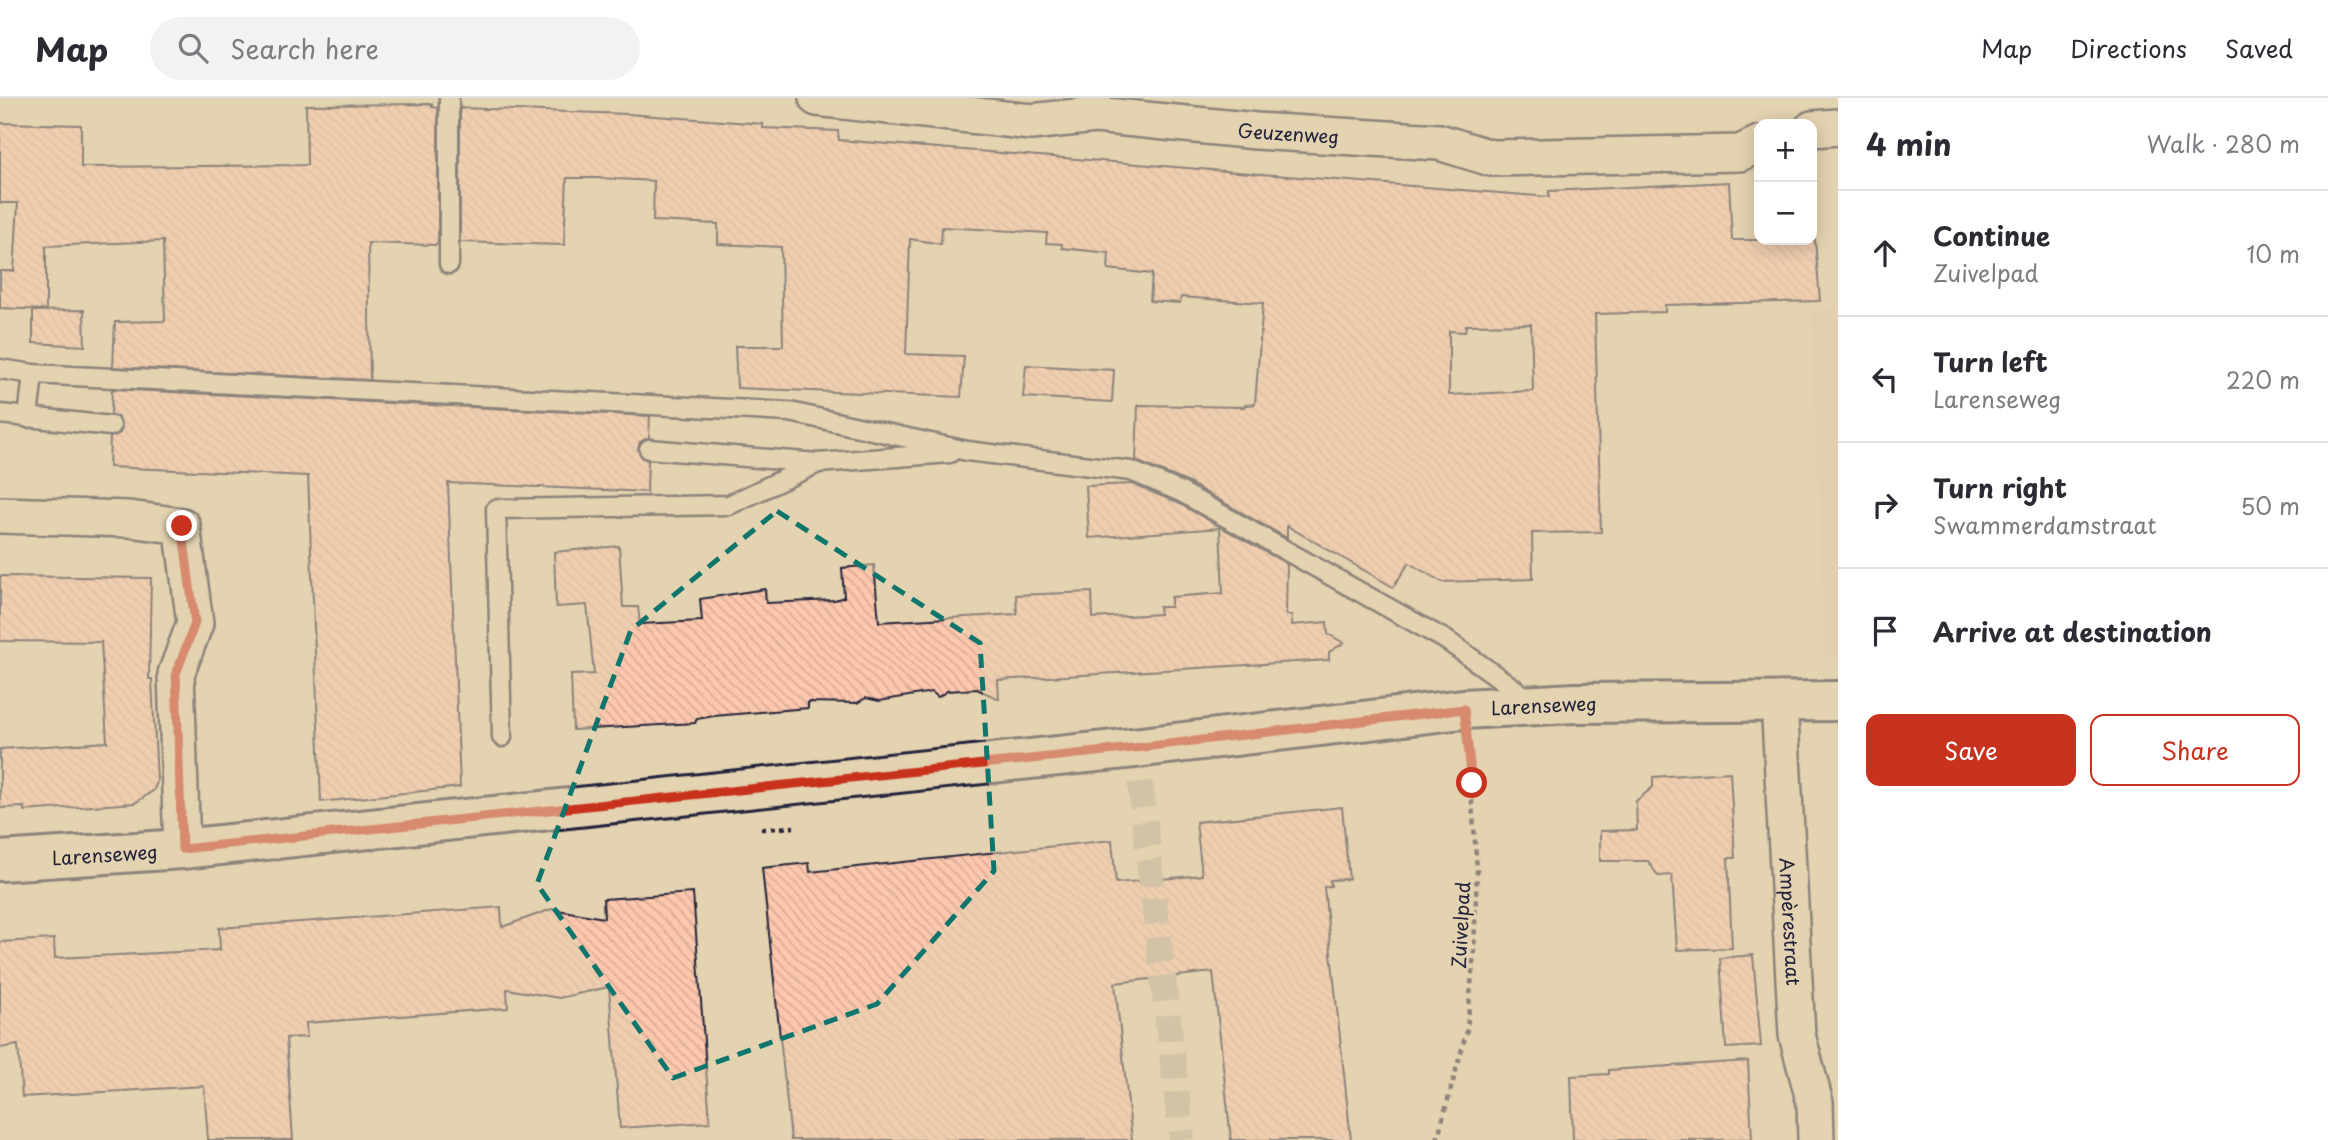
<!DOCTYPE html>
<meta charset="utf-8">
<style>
:root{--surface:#fff;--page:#f2f2f3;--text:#2b2b33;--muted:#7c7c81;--line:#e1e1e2;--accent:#c8321e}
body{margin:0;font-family:"Playpen Sans",sans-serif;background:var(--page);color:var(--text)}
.controls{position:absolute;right:21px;top:21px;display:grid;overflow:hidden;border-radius:14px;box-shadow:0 4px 18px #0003}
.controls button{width:63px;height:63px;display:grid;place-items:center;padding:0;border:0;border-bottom:2px solid var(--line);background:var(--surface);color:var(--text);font:35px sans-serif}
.stop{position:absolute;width:21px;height:21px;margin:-16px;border:5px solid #c8321e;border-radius:50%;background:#fff}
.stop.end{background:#c8321e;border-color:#fff;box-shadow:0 2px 7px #0008}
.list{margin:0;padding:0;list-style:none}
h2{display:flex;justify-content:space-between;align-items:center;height:91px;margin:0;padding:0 28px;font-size:30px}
h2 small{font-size:23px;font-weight:400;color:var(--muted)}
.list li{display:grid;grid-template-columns:46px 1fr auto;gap:21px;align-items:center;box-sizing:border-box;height:126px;padding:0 28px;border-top:2px solid var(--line)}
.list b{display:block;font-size:26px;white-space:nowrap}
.list p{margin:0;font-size:23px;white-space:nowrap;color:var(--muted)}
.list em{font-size:23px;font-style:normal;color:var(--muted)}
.actions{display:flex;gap:14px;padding:21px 28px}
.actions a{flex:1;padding:16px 0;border:2px solid var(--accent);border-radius:14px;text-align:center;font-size:24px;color:var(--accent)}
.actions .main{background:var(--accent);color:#fff}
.icon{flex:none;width:38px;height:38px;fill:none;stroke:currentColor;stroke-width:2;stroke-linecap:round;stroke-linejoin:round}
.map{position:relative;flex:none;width:1838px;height:1042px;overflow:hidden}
header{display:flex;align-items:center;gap:42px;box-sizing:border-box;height:98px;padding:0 35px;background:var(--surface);border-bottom:2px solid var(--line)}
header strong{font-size:33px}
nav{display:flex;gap:38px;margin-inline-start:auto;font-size:24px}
.search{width:490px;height:63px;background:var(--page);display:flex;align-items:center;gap:18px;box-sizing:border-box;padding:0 24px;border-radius:38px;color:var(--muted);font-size:26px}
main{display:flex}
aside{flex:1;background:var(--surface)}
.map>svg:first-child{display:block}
.built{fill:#e3c8aa}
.building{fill:url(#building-back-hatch);stroke:#22223b;stroke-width:2;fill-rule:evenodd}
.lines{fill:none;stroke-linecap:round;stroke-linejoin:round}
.pedestrian-tunnel{stroke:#bdb099;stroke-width:26;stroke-dasharray:26 13;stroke-linecap:butt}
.service-casing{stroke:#22223b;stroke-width:23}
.minor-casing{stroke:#22223b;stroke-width:40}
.tertiary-casing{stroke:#22223b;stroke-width:44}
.path{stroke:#22223b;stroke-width:4.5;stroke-dasharray:5 5;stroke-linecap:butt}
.service{stroke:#e4d3b0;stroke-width:18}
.minor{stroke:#e4d3b0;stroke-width:35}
.tertiary{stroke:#e4d3b0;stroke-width:38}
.route{stroke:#c8321e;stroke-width:9}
.marked{fill:none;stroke:#0f766e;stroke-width:5;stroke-dasharray:14 9;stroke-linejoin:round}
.labels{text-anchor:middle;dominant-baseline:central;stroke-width:5;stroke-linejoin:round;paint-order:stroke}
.street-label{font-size:19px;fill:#22223b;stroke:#e4d3b0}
</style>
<header>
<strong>Map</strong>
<div class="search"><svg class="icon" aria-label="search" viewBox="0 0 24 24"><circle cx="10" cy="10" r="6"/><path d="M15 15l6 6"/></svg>Search here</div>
<nav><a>Map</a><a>Directions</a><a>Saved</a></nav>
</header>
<main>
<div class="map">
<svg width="1838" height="1042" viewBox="0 0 1838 1042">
<defs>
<pattern id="building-back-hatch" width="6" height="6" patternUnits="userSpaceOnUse" patternTransform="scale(1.75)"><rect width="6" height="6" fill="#fcc7ad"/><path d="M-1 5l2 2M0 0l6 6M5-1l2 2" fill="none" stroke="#d8ab96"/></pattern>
</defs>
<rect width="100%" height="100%" fill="#e4d3b0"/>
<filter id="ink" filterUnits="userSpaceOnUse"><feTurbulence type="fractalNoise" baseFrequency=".0143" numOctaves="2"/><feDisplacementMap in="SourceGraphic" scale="14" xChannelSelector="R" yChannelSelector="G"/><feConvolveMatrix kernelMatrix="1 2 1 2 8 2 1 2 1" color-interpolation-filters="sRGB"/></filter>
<g filter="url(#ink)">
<path class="built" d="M1838 210V559H1825L1811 214Z"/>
<path class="building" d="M432 6V9L438 10V144L435 147 368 145 370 282 113 269 115 224 165 223 163 143 46 148V212L0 210V173H14L18 105H0V25L81 27V69L307 67 306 7Z
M460 10 628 16 763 26V30L838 33 839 42 1549 99V93L1729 84 1732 142H1815L1820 203 1665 207V214L1595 216 1601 434 1532 435 1533 481 1442 484 1409 465 1393 489 1287 428V440L1187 384 1136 363 1138 307 1244 309 1245 307 1255 306 1263 205 1181 199 1180 205 1150 203 1152 176 1108 171 1109 155 1062 150V146L1046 145 1047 135 942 129 941 146 910 141 906 256 964 258 961 299 737 290 735 248H783L781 149 718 146V126L653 123 654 83 597 80H567L564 147 460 144ZM1531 226 1533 293 1449 297V233L1465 234 1466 227Z
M84 212 85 248 33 245V213Z
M1026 267 1114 272 1112 304 1023 299Z
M112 291 650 318 649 340 640 344 638 351 642 360 648 362 647 394 448 385 460 689 321 704 308 378 109 369 110 339 120 335 122 329 118 319 111 317Z
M1132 386 1176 404 1287 466 1286 517H1292V527L1327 524 1328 536 1344 545 1329 554V562L998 582 999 601 977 591 947 593 938 599 932 594 879 603 866 600 857 605 808 604V610L714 618 697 621 695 625 573 632 571 577 594 576 587 507 556 509 554 454 619 448 623 509H638L640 526 702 523 700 501 765 491 766 505 835 502 844 499 842 470 874 467 879 524 1017 516 1016 497 1092 494 1093 520 1160 516 1159 509H1171V499L1223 495 1220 430 1089 440 1086 388Z
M0 478 151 480 149 581H152L157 683 154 692 135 705 24 713V709L0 710V651L107 644 101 544 0 543Z
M1730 674 1735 760H1728L1732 850 1677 852 1672 777 1658 778 1648 763H1600V733L1637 732 1636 703 1653 689V679Z
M1342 709 1349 781 1330 782 1331 788 1324 789 1351 1042H1231L1213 874 1115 885 1132 1042H791L762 770 809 765 810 774 1112 742 1116 785 1151 782 1202 777 1196 724Z
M693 795 710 1024 620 1030 609 889 559 900 507 891 508 910 306 925 307 939 286 940 293 1042H208L204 988 22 999 18 947 0 950V844L54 841 55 860 220 852 219 830 501 809 502 829 552 811 604 820 603 801Z
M1753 857 1761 948 1726 950 1720 860Z
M1748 963 1752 1042H1573L1571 978 1609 976V972Z"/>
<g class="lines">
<path class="pedestrian-tunnel" d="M1140 684 1182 1042"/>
<g class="service-casing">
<path id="service" d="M449 166V0
M0 271 33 276 790 314 967 353 1131 373 1181 394 1446 542 1530 602
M0 316 111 328
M28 320 33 276
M649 351 818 365 950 355
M502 639 496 411 729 407 818 365"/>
</g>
<g class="minor-casing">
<g id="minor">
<path id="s1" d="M817 0 1031 24 1095 17 1256 33 1439 44 1491 60 1740 55 1759 46"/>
<path d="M1812 31 1838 29"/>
<path d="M0 417 129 421 182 428 195 525 176 576 182 751"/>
<path id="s2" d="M1779 602 1797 937 1815 1005 1816 1042"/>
</g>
</g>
<g class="tertiary-casing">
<g id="tertiary">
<path id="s3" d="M0 763 182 751 1134 650 1463 611 1575 605 1838 603"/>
</g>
</g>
<path class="path" d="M761 731 794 729
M1437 1042 1467 932 1474 853 1477 772 1468 649"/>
<use href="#service" class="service"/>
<use href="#minor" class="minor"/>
<use href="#tertiary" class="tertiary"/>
</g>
</g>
<g class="lines" filter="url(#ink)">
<path class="route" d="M182 428 195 525 176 576 182 751 1134 650 1464 611 1472 685"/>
</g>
<path d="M0 0H1838V1042H0ZM777 413 980 545 994 773 877 906 673 980 537 786 631 532Z" fill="#e4d3b0" fill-opacity=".55" fill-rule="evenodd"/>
<path class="marked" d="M777 413 980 545 994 773 877 906 673 980 537 786 631 532Z"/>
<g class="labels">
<g class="street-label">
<text stroke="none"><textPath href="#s1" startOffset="474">Geuzenweg</textPath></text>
<text stroke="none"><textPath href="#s3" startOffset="1552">Larenseweg</textPath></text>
<text stroke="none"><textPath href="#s3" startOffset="105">Larenseweg</textPath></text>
<text stroke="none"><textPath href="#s2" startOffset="222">Ampèrestraat</textPath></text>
<text transform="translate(1460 827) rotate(-87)">Zuivelpad</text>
</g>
</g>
</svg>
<div class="controls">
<button>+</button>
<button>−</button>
</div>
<div class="stop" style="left:1472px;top:685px"></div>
<div class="stop end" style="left:182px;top:428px"></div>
</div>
<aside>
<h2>4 min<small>Walk · 280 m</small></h2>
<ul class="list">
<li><svg class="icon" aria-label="ahead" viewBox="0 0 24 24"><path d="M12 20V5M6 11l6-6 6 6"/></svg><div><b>Continue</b><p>Zuivelpad</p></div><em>10 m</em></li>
<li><svg class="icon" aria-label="left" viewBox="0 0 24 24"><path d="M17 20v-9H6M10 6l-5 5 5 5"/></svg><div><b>Turn left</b><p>Larenseweg</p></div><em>220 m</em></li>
<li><svg class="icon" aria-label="right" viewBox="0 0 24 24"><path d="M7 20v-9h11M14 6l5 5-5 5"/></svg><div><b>Turn right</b><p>Swammerdamstraat</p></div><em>50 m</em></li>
<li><svg class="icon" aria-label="arrive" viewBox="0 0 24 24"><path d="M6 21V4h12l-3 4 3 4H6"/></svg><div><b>Arrive at destination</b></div></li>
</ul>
<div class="actions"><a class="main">Save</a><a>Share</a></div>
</aside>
</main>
